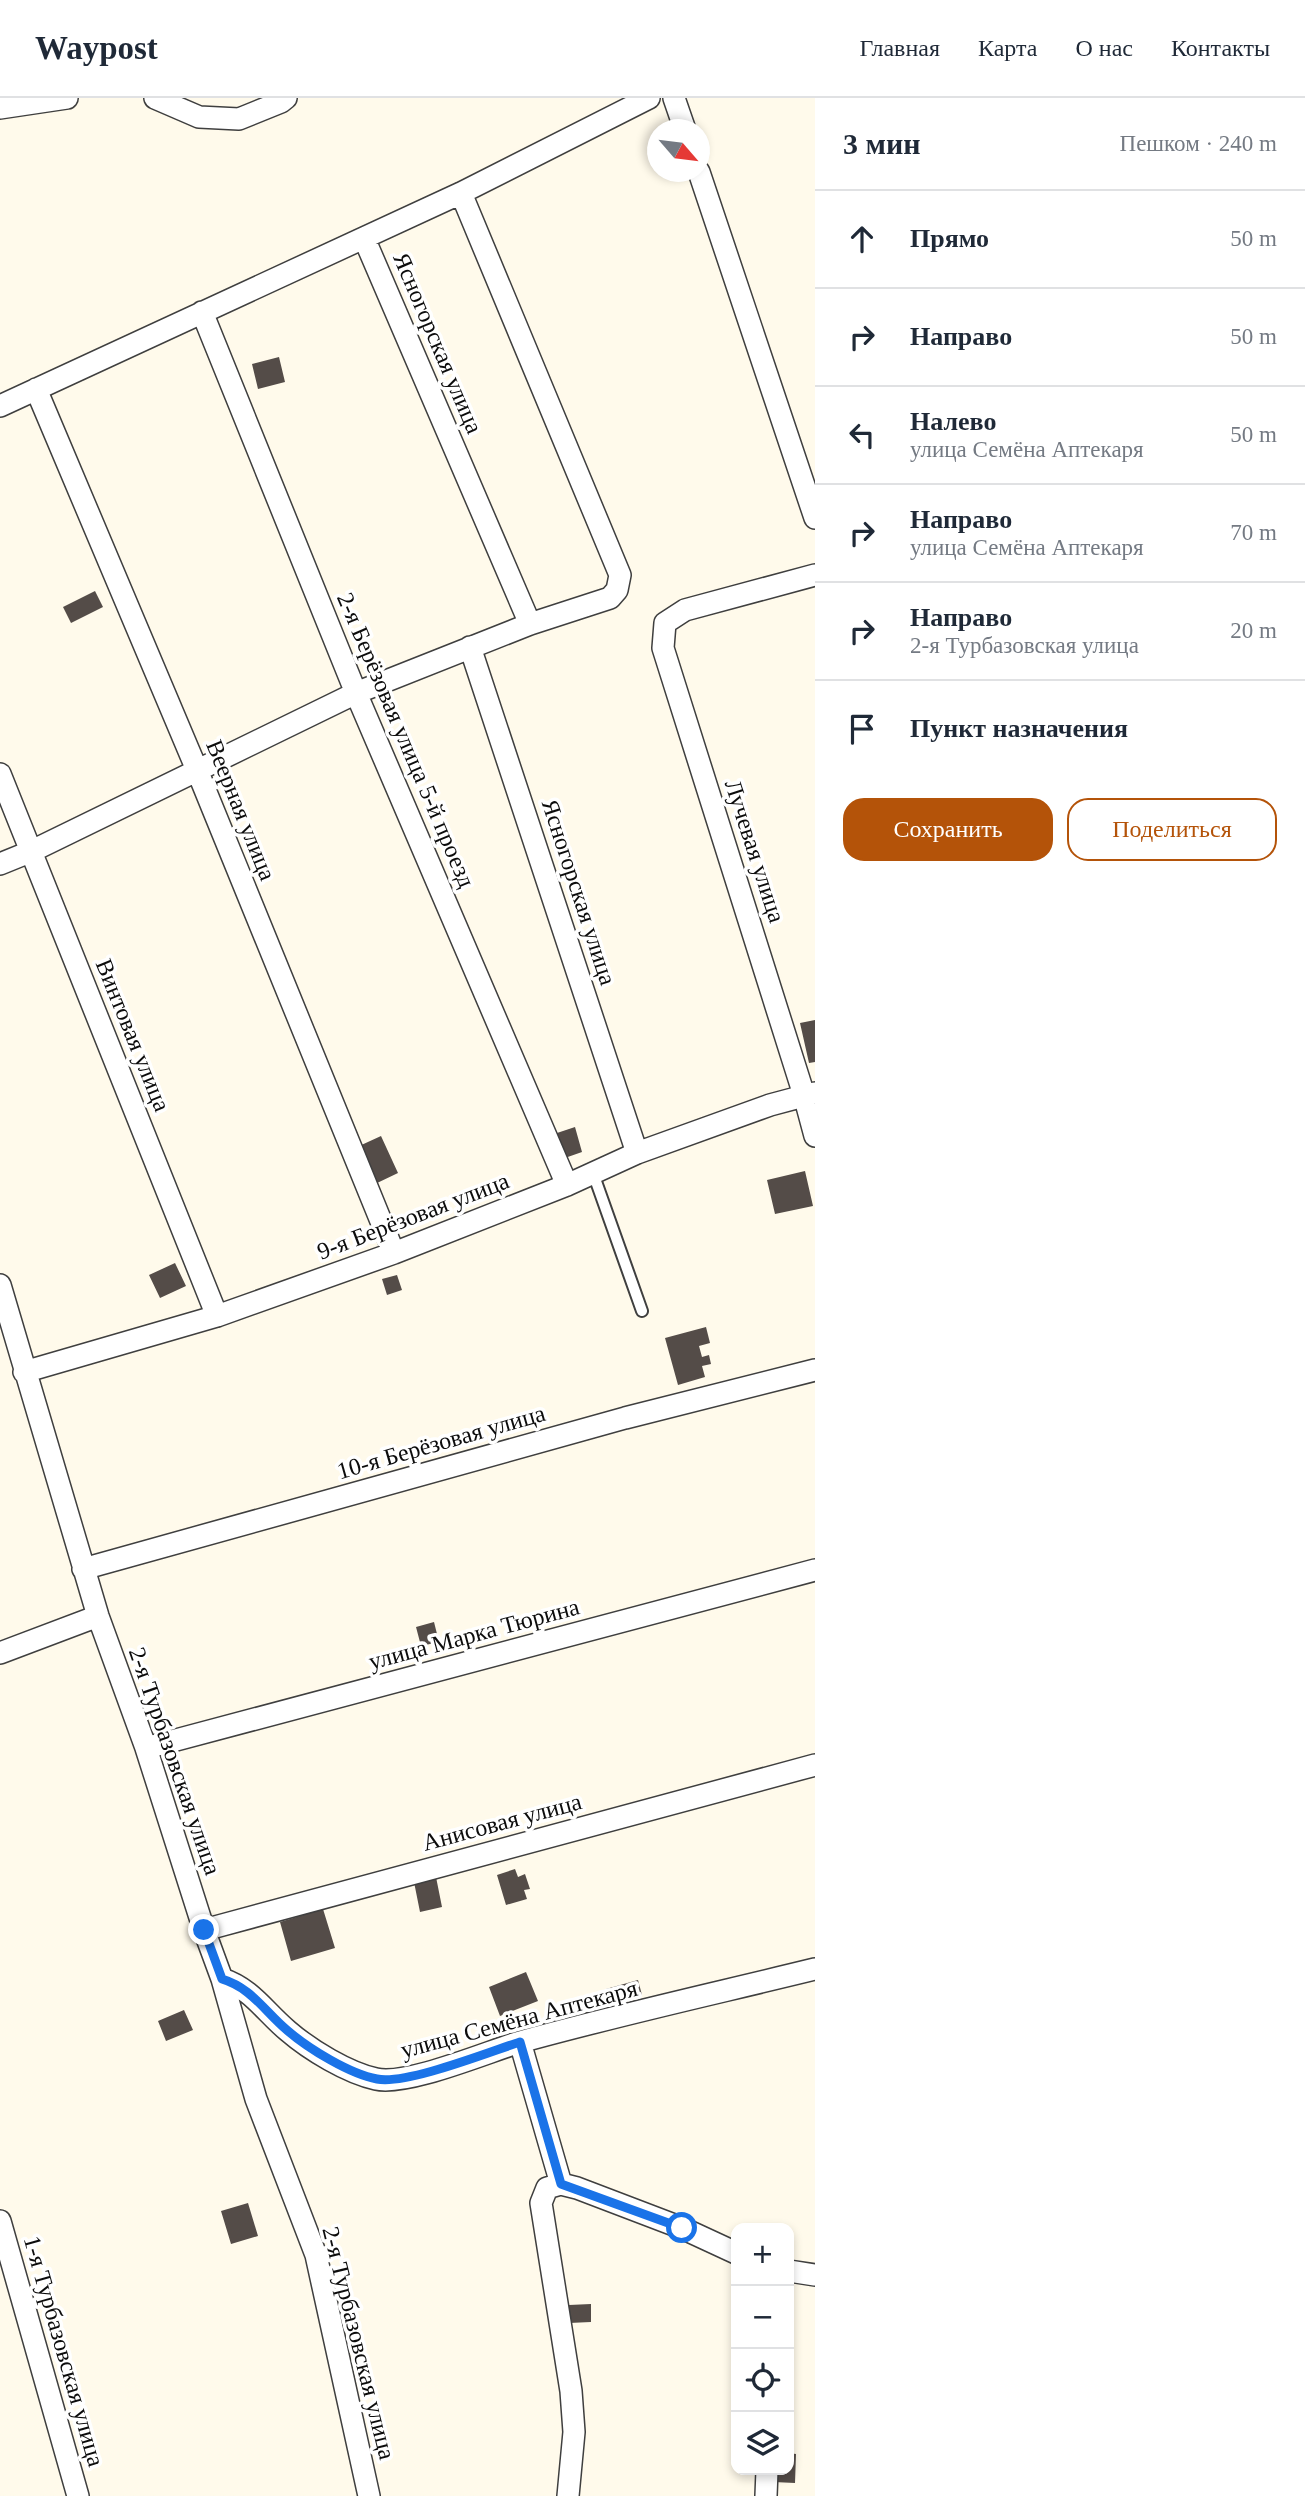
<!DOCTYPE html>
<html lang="ru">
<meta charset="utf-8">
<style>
:root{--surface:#fff;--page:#f2f2f3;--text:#1f2937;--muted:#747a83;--line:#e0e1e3;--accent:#b45309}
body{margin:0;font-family:Georgia,serif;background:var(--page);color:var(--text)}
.controls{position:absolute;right:21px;bottom:21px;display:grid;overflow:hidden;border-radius:14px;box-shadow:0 4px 10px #0003}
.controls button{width:63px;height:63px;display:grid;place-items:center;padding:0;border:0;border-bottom:2px solid var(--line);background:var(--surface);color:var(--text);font:35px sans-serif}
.compass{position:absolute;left:647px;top:21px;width:63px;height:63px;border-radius:50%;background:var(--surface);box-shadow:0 4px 10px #0003;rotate:118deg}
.stop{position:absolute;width:21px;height:21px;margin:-16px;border:5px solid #1a73e8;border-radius:50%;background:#fff}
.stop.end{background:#1a73e8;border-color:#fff;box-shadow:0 2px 7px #0008}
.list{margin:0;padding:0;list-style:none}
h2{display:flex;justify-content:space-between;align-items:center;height:91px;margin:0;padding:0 28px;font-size:30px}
h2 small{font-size:23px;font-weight:400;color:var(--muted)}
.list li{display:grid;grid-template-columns:46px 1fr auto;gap:21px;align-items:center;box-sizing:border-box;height:98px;padding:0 28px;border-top:2px solid var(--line)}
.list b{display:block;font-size:26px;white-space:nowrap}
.list p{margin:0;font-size:23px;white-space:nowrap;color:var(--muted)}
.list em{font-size:23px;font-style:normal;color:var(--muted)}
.actions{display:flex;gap:14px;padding:21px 28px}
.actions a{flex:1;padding:16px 0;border:2px solid var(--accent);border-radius:21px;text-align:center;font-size:24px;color:var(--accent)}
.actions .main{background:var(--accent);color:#fff}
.icon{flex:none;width:38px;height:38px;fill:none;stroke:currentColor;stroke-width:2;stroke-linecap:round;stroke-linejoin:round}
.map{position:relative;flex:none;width:815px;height:2398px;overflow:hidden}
header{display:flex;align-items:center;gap:42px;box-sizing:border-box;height:98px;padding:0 35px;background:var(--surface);border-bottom:2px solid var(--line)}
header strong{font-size:33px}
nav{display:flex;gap:38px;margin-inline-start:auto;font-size:24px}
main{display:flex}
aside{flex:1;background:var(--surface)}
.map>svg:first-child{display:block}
.building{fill:#544c48}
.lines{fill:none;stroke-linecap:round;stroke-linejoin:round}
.lane-casing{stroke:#3f3f3f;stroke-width:14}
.street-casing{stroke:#3f3f3f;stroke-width:24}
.lane{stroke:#fff;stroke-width:10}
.street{stroke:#fff;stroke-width:21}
.route{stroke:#1a73e8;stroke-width:9}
.labels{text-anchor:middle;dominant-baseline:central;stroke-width:7;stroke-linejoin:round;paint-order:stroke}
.street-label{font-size:24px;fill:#0c0c0c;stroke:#fff}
</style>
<header>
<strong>Waypost</strong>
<nav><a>Главная</a><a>Карта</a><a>О нас</a><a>Контакты</a></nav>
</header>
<main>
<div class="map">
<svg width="815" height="2398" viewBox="0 0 815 2398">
<rect width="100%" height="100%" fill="#fffaeb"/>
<path class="building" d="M279 259 285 284 258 291 252 266Z
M95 493 103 509 71 525 63 509Z
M815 922V964L809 965 800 925Z
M575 1029 582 1054 562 1061 554 1036Z
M381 1038 398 1075 375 1086 357 1049Z
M805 1073 813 1108 775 1116 767 1082Z
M175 1165 186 1188 160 1200 149 1177Z
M397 1177 402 1192 387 1197 382 1181Z
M706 1229 710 1245 699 1248 702 1259 709 1257 711 1266 702 1268 705 1279 678 1287 665 1240Z
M434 1524 439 1544 421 1548 416 1529Z
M515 1771 518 1779 525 1776 530 1791 524 1792 527 1801 506 1807 497 1777Z
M436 1779 442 1809 420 1814 414 1784Z
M323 1811 335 1850 291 1863 280 1824Z
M526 1874 538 1903 500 1918 489 1889Z
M638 1882 642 1897 610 1906 606 1891Z
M184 1912 193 1932 166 1943 158 1923Z
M248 2105 258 2138 231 2146 221 2113Z
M591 2206V2224L569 2225V2207Z
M789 2355 796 2356 795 2385 774 2384 775 2372H789Z"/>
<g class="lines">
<g class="lane-casing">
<path id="lane" d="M593 1075 642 1213"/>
</g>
<g class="street-casing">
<path id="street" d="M155 0 199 19 239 21 281 4 286 0
M674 0 685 32
M0 10 67 0
M699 74 815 420
M364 140 530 526
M202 214 356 595 567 1087
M36 291 197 672 394 1155
M0 308 461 95 649 0
M815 477 685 512 665 525 663 550 804 997 815 1038
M470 549 637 1055
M0 676 217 1218
M0 766 32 753 356 595 530 526 610 500 617 492 620 477 461 95
M0 1187 98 1518 146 1650 204 1832 222 1881 256 2001 316 2157 369 2398
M24 1274 217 1218 394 1155 567 1087 637 1055 770 1007 815 995
M83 1471 625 1320 815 1272
M0 1555 98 1518
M146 1650 815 1472
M204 1832 815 1667
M222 1881C252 1891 265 1914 288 1933 310 1952 348 1975 376 1981 407 1988 487 1954 520 1944 617 1917 717 1895 815 1871
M520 1944 561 2086
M0 2123 78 2398
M789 2173 815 2177
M568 2398 574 2334 571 2293 541 2105 547 2090 561 2086 577 2090 682 2130 736 2155
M766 2398 767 2372"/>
</g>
<use href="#lane" class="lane"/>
<use href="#street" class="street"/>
</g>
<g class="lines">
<path class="route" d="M204 1832 222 1881C252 1890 265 1914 288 1933 309 1951 350 1976 377 1981 406 1987 489 1954 520 1944L561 2086 682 2130"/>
</g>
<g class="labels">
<g class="street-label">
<text transform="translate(438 245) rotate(67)">Ясногорская улица</text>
<text transform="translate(406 642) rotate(67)">2-я Берёзовая улица 5-й проезд</text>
<text transform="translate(241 712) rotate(68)">Веерная улица</text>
<text transform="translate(755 753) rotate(72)">Лучевая улица</text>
<text transform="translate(579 794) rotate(72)">Ясногорская улица</text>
<text transform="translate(133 937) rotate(68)">Винтовая улица</text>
<text transform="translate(413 1118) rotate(-21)">9-я Берёзовая улица</text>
<text transform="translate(441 1344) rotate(-16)">10-я Берёзовая улица</text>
<text transform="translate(474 1536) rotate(-15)">улица Марка Тюрина</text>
<text transform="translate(175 1663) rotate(71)">2-я Турбазовская улица</text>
<text transform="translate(502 1724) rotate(-15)">Анисовая улица</text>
<text transform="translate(519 1921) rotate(-15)">улица Семёна Аптекаря</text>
<text transform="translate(359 2245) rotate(76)">2-я Турбазовская улица</text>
<text transform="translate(64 2253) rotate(74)">1-я Турбазовская улица</text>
</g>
</g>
</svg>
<div class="controls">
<button>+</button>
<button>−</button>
<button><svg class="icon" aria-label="locate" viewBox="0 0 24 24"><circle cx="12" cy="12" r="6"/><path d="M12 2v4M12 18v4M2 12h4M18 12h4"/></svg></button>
<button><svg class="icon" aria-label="layers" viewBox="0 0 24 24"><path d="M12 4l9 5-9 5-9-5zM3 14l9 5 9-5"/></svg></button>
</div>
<svg class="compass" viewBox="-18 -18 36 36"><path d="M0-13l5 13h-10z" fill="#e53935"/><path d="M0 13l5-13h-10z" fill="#747a83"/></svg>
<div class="stop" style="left:682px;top:2130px"></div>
<div class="stop end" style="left:204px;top:1832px"></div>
</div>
<aside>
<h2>3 мин<small>Пешком · 240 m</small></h2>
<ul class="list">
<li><svg class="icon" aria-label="ahead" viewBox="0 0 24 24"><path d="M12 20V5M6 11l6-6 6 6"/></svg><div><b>Прямо</b></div><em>50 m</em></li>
<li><svg class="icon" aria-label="right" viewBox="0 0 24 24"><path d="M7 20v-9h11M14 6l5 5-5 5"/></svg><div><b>Направо</b></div><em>50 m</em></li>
<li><svg class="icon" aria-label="left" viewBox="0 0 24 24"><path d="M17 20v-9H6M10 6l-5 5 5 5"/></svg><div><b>Налево</b><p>улица Семёна Аптекаря</p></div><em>50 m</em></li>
<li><svg class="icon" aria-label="right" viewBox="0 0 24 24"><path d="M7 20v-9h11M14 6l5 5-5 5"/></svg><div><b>Направо</b><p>улица Семёна Аптекаря</p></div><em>70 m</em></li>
<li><svg class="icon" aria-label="right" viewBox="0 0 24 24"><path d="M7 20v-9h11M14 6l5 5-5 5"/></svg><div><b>Направо</b><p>2-я Турбазовская улица</p></div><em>20 m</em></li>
<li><svg class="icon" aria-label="arrive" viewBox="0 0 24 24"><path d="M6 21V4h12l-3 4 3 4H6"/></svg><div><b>Пункт назначения</b></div></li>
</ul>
<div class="actions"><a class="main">Сохранить</a><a>Поделиться</a></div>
</aside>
</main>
